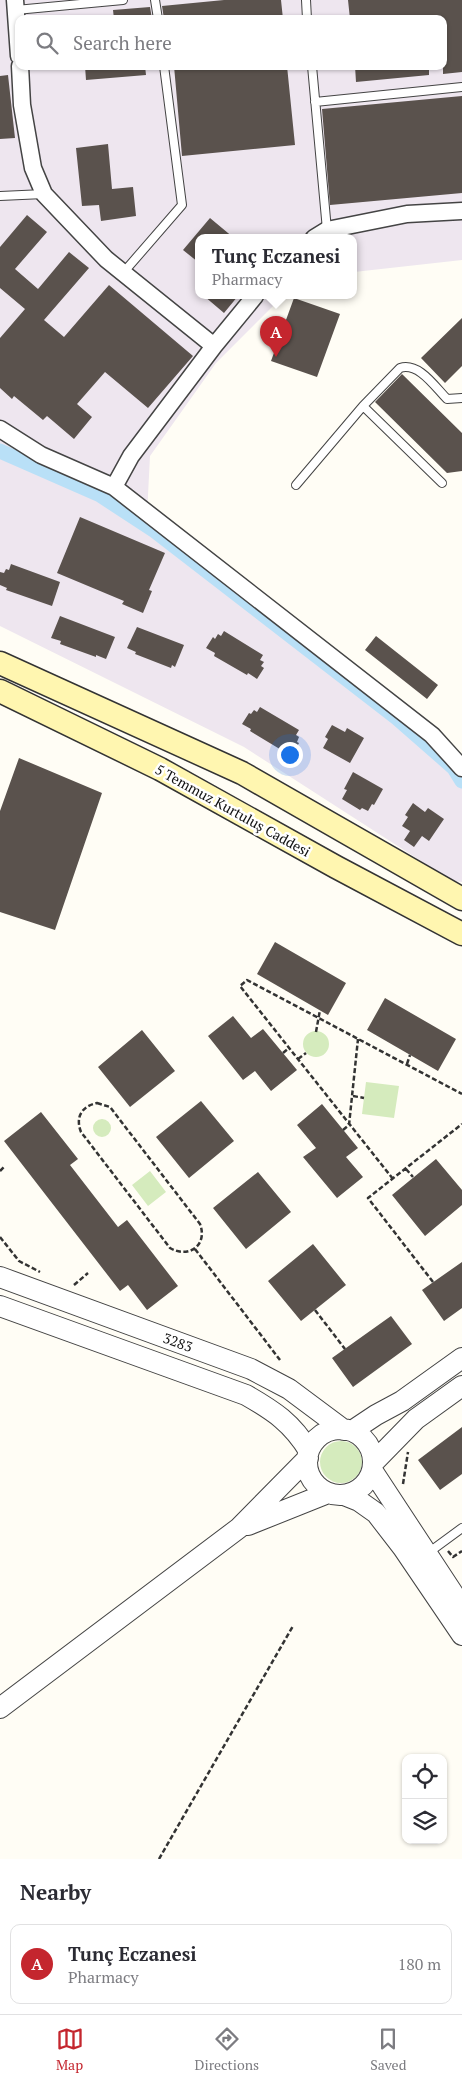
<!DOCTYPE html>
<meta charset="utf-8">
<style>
:root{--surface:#fff;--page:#f2f2f3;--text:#2b2b33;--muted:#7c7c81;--line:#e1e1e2;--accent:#c4262e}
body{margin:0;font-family:"PT Serif",serif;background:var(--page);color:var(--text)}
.controls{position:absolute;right:15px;bottom:15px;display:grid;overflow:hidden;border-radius:10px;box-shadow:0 1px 4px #0004}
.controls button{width:45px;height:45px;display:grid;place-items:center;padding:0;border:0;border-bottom:1px solid var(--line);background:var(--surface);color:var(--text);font:25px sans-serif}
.you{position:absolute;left:289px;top:754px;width:18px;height:18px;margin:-12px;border:4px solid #fff;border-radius:50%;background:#1a73e8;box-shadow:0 0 0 8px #1a73e833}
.badge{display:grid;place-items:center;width:32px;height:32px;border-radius:50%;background:var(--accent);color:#fff;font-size:16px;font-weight:700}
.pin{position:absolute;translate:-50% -41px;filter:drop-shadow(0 1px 2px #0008)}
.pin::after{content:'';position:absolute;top:26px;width:18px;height:15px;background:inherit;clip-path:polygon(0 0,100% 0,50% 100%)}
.popup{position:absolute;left:195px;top:234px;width:162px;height:65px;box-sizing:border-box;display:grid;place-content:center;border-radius:10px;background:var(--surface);filter:drop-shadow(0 1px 4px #0005);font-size:16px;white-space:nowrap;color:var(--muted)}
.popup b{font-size:19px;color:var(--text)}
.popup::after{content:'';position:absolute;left:50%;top:100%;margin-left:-10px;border:10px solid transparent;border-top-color:var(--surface)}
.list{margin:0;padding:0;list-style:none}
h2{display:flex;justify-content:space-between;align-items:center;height:65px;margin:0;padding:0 20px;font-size:21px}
h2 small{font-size:16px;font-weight:400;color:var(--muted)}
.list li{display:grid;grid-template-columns:32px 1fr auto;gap:15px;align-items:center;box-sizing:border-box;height:80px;margin:0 10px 10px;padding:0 10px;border:1px solid var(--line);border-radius:10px}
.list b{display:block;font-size:19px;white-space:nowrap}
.list p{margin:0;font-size:16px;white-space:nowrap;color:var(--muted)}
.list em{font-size:16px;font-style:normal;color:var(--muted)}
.icon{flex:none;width:28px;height:28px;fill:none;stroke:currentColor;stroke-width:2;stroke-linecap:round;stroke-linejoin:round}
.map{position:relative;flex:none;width:462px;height:1859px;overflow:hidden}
.search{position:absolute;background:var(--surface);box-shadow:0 1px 4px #0004;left:15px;right:15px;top:15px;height:55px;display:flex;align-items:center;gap:12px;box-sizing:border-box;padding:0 18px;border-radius:10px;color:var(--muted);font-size:19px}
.sheet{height:155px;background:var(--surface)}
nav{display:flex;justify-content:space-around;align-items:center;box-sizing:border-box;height:70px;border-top:1px solid var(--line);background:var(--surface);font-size:14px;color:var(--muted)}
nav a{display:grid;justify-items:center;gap:2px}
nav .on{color:var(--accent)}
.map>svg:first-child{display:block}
.industrial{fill:#eee6ef;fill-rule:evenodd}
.green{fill:#d5ebbd}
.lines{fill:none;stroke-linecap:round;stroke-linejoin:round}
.canal{stroke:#b9e0f7;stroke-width:15}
.building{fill:#5a524d}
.service-casing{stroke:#444;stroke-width:10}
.minor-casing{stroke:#444;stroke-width:19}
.tertiary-casing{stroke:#444;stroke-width:22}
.secondary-casing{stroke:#333;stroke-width:25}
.path{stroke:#333;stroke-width:2.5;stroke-dasharray:5 2.5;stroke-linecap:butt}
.service{stroke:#fff;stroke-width:8}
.minor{stroke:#fff;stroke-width:16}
.tertiary{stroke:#fff;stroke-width:20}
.secondary{stroke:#fff6b0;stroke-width:22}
.labels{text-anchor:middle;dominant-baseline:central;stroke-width:5;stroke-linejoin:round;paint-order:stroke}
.street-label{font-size:14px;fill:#111;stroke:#fff}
</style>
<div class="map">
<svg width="462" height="1859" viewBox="0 0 462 1859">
<rect width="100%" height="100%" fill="#fffdf5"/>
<path class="industrial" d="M0 0H462V260L354 272V238H198V296H283L216 363 150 456 147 515 251 596 432 747 462 781V882L452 881 244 747 0 626V445L3 446 0 444ZM19 19H443V66H19Z"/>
<path class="green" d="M303 1044a13 13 0 1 1 26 0a13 13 0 1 1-26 0Z
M366 1082 399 1086 394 1118 362 1114Z
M93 1128a9 9 0 1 1 18 0a9 9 0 1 1-18 0Z
M150 1171 166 1192 148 1206 132 1185Z
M320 1462a21 21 0 1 1 42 0a21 21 0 1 1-42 0Z"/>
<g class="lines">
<path class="canal" d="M0 451 100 495 155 531 397 718 454 768 462 781"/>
</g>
<path class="building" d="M224 0H281L283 19H164L162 6Z
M348 0H462V72L443 74V19H350Z
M150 7 152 19H114L113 10Z
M85 66H145L146 75 86 80Z
M174 66H287L295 145 182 156Z
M355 66H429V75L356 82Z
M8 75 15 138 0 139V76Z
M462 96V193L330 205 322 109Z
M108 144 112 189 133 187 136 216 101 221 99 205 82 206 76 148Z
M27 215 47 232 15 269 38 289 69 252 89 268 44 320 64 337 109 285 193 356 148 408 105 372 77 404 92 417 74 439 47 416 43 420 14 396 12 399 0 388V338L25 309 0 288V247Z
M210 218 234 238H198V262L183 250Z
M204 296H238L224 313Z
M294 298 340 314 317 377 271 361Z
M462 318V366L445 383 421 358Z
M402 374 462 433V471L447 473 375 402Z
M80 517 165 553 149 590 152 591 143 613 122 604 124 601 57 573Z
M11 564 60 582 52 606 6 590 7 588 0 585V572L4 573 6 569 9 570Z
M60 616 115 637 106 659 96 655V657L60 644 61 641 51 638Z
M137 627 184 645 175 667 172 665 171 668 135 654 136 652 127 648Z
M224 631 263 655 260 660 264 662 261 666 264 668 257 679 248 673 247 675 214 656 215 653 206 648 213 637 215 639 218 634 221 636Z
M376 636 438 685 427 699 365 650Z
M260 707 299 730 296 735 299 737 297 742 299 743 293 754 284 749 283 751 250 731 251 729 242 724 249 713 251 714 254 710 257 712Z
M332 725 345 732 347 728 364 738 350 763 323 748 328 739 325 737Z
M19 758 102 793 55 930 0 912V811Z
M353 772 383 789 374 805 372 804 368 811 362 808 360 810 342 799 347 790 344 789Z
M413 803 425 812 428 808 444 819 429 841 422 836 414 847 404 840 410 831 402 826 408 817 405 815Z
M275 942 346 983 328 1015 257 974Z
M385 998 456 1039 438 1071 367 1030Z
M233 1016 251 1038 263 1029 297 1070 271 1091 255 1071 243 1080 208 1036Z
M142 1030 175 1071 130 1107 98 1067Z
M201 1101 234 1141 189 1178 156 1137Z
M322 1104 358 1148 346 1157 363 1177 337 1198 303 1157 316 1148 297 1125Z
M41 1112 78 1159 70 1165 118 1227 127 1220 178 1286 147 1310 128 1285 120 1291 4 1141Z
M436 1159 462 1190V1205L425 1236 392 1195Z
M258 1172 291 1212 246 1249 213 1208Z
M313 1244 346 1285 301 1321 268 1281Z
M462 1262V1308L444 1321 422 1290Z
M391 1316 412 1344 353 1387 332 1358Z
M462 1427V1474L440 1490 418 1460Z"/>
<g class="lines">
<g class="service-casing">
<path id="service" d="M155 0 158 19
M306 0 307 19
M16 10 123 0
M312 66 327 230
M315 102 462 87
M0 196 44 194
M123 273 182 205 164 66
M363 406 442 483
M296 485 363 406 400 368C419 362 435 387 447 399L462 398
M428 1553 462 1528"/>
</g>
<g class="minor-casing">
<path id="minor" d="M15 0 19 56
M20 66 22 105 33 168 44 194 106 259 214 346
M314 238 327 230 407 214 462 211
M0 429 41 455 114 487 432 735 462 768
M114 487 131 456 214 346 255 296"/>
</g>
<g class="tertiary-casing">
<path id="tertiary" d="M0 1277 251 1369 289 1389 344 1430
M0 1306 246 1395C274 1411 292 1423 309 1451
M307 1462a33 33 0 1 1 66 0a33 33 0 1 1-66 0Z
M352 1431 376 1415 402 1401 462 1358
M373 1463 416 1419 462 1386
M372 1470 462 1607
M344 1495 359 1501 376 1513 403 1548 462 1635
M248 1525 328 1493
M0 1708 239 1528 308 1458"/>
</g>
<g class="secondary-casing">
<path id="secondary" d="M0 663 242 773 462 899
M0 691 160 769 336 867 462 934"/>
</g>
<path class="path" d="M316 1032 320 1010
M283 1053 289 1048
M298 1059 306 1053
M407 1064 410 1055
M353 1096 364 1098
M97 1103 110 1107 200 1224C208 1245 189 1259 170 1248L81 1132C75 1117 82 1106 97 1103Z
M343 1130 349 1125 358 1039
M406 1169 413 1177
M0 1171 4 1167
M393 1179 240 986 247 980 462 1094
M0 1237 19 1261 40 1272
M195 1249 280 1360
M433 1282 368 1198 462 1124
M74 1285 88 1273
M315 1310 345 1349
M403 1484 408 1452
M448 1551 453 1557 462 1551
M159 1859 293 1626"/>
<use href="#service" class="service"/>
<use href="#minor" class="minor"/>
<use href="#tertiary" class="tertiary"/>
<use href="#secondary" class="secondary"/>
</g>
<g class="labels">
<g class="street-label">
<text transform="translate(233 810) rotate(29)">5 Temmuz Kurtuluş Caddesi</text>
<text transform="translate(178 1342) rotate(20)">3283</text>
</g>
</g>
</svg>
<div class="controls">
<button><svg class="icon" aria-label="locate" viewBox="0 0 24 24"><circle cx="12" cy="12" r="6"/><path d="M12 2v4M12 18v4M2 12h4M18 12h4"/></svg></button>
<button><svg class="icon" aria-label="layers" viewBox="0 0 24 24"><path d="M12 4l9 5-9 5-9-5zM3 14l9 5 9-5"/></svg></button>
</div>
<div class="you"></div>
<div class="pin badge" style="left:276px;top:357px">A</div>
<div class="popup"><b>Tunç Eczanesi</b>Pharmacy</div>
<div class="search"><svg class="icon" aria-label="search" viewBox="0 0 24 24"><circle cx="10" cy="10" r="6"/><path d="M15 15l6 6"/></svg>Search here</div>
</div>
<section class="sheet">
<h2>Nearby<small></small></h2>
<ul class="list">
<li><span class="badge">A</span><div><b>Tunç Eczanesi</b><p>Pharmacy</p></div><em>180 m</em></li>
</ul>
</section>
<nav>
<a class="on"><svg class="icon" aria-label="map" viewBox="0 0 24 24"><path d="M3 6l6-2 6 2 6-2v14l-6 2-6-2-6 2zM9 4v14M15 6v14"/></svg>Map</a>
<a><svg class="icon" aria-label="directions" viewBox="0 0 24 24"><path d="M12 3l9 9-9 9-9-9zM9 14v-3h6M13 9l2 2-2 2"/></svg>Directions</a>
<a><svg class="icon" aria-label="saved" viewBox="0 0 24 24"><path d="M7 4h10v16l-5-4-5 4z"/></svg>Saved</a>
</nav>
